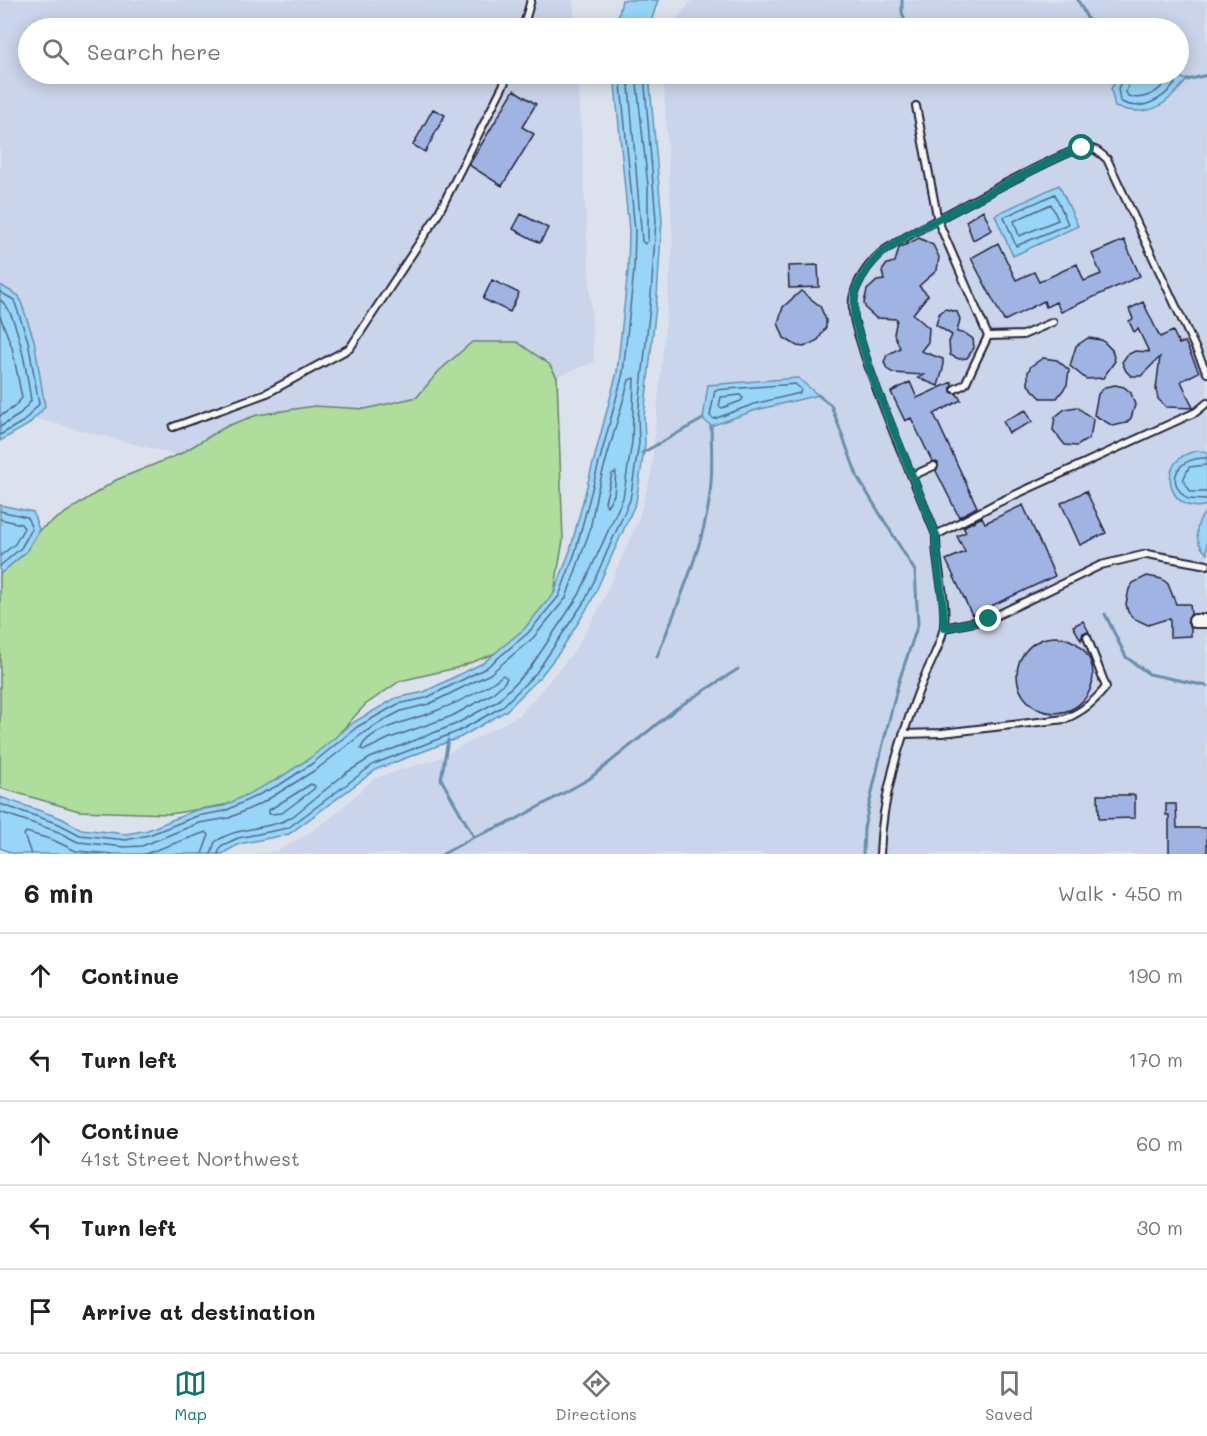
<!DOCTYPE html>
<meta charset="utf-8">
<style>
:root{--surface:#fff;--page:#f2f2f2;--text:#202124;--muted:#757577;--line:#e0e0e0;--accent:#0f766e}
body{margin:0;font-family:Mali,sans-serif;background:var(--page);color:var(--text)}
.stop{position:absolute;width:18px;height:18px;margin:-14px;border:4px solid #0f766e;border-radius:50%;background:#fff}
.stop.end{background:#0f766e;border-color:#fff;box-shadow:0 2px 6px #0008}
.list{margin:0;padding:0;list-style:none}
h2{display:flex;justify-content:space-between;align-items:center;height:78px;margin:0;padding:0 24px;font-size:26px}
h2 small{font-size:20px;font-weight:400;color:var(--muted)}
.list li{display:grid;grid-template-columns:39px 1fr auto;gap:18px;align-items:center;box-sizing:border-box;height:84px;padding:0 24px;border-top:2px solid var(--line)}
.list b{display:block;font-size:22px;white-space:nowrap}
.list p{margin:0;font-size:20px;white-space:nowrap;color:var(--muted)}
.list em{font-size:20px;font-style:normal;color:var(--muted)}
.icon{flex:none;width:33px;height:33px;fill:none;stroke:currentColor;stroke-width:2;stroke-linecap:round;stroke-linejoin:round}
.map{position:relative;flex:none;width:1207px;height:854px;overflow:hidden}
.search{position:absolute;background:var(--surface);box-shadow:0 3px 15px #0003;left:18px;right:18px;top:18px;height:66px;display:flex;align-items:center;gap:15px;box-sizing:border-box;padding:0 21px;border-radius:33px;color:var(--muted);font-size:22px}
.sheet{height:498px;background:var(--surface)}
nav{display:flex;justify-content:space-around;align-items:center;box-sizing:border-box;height:84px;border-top:2px solid var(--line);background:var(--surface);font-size:16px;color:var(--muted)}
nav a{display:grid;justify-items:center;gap:3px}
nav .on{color:var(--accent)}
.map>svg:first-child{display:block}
.built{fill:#cad4ea}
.green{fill:#aedd9c;stroke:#68806c;stroke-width:1.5}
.water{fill:#98d6f9;stroke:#698ead;stroke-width:1.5}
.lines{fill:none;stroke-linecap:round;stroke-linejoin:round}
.shore{stroke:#516a87;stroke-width:1.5}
.stream{stroke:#698ead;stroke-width:3}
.building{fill:#9fb4e2;stroke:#22223b;stroke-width:1.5}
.lane-casing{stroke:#22223b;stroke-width:10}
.street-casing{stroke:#22223b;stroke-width:16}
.lane{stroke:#f6f6f2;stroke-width:6}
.street{stroke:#f6f6f2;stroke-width:12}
.route{stroke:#0f766e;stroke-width:8}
</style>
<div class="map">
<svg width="1207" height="854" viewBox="0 0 1207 854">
<rect width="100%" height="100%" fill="#dce2ed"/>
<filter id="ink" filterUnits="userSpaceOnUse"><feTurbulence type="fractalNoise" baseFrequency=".0167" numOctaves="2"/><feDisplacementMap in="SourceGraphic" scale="12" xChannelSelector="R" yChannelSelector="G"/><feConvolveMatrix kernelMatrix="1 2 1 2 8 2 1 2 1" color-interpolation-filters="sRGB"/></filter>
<g filter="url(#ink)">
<path class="built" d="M0 0H573L575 28H28V74H578L594 362 515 393 237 471 0 409Z
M692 0 1207 1V854H254L278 851 303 837 332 817 375 778 437 759 520 715 573 653 599 609 638 521 651 474 673 244 663 74H1178V28H669Z"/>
<path class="green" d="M472 342H517L549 364 557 377 563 540 554 593 515 646 456 668 400 681 365 705 335 738 295 773 254 800 170 814 79 811 0 788V574L26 552 39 530 116 480 180 454 227 426 257 415 314 406 365 409 417 397 439 371Z"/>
<path class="water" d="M622 0H658L649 28H616Z
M614 74H649L662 220 657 296 644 416 645 444 636 502 591 602 561 650 540 677 506 711 461 737 377 769 289 834 239 844 222 854H14L0 848V797L61 818 81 829 126 834 148 830 196 810 224 806 278 779 310 758 354 722 396 698 424 692 483 663 524 629 554 593 570 551 617 372 628 270 629 231Z
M1120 74H1171L1187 80C1164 106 1152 118 1115 107L1111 89Z
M1059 185 1078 226 1013 256 995 215Z
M0 285 19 296 34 340 45 407 28 425 0 441Z
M798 378 818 395 756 410 711 426 703 419 708 385Z
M1198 451 1207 452V505C1168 517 1153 457 1198 451Z
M0 505 33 512 39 530 26 552 0 574Z
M1207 510V554C1193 540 1194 524 1207 510Z"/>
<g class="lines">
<path class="shore" d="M628 74 642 241 645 244 648 241V186L636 74
M1124 74 1118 89 1120 101C1140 113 1162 100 1175 84L1172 74
M1132 74 1126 92 1128 96C1142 101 1156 94 1165 83L1164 74
M1055 194 1068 224 1016 246 1004 217Z
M1051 204 1058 220 1019 236 1014 221Z
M0 292 14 300 28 341 39 404 24 421 0 435
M0 300C18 311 28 380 31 401L19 415 0 427
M0 316 12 347 22 398 13 408 0 416
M795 384 801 389 800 393 754 404 714 419 710 416 715 390Z
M740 395 743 398 741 401 722 408 719 406 721 397Z
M1207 458C1180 456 1162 480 1188 499L1207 500
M1207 465 1189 467 1183 480 1191 492H1207
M616 472 614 495 607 506 605 502 612 474Z
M0 511 27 517 32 529 21 548 0 566
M0 519 21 524 24 528 15 544 0 556
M503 675 507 678 504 683 492 694 452 716 390 738 365 750 361 749C366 729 416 719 433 712 457 703 483 691 503 675Z
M311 784 315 786 314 789 282 813 269 814V810Z
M0 804 59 824 80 835 126 840 149 835 197 816 225 811 281 784 313 763 357 727 398 704 426 698 486 668 528 633 559 596 575 553 623 373 634 270 635 231 620 74
M0 812 56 831 78 842 125 847 142 846 199 823 229 818 262 803 317 769 362 734 386 719 401 711 429 704 490 674 533 638 566 598 590 530 597 492 629 380 634 378 632 442 623 498 579 595 530 668 498 701 456 724 370 758 346 773 292 817C268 831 239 825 215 842L211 854
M31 854 24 835 26 832 53 840 76 851 112 854
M145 854 206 832 209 835 202 854
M218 854 221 846 238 838 288 828 374 764 459 731 502 707 536 673 586 599 630 500 639 443 638 416 651 296 656 220 644 74"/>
<path class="stream" d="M902 0V12L907 28
M1078 0 1092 28
M1187 80 1207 75
M818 395 831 405 858 478 915 571 918 624 899 681 882 748 864 828 863 854
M642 453 703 419
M1105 614 1126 657 1149 674 1207 686
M657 657C675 610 697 562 707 513 713 485 712 455 711 426
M448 740 441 779 474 837
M443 854 474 837 513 821 589 779 677 708 738 669"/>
</g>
<path class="building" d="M514 90 536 104 522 127 534 134 502 186 469 165Z
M433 109 445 115 425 152 413 145Z
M983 210 992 230 973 240 966 221Z
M521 214 548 228 540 243 513 229Z
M919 238 933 245 939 257 937 270 919 286 928 295 913 314 929 328 928 342 921 351 943 359V369L938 386 918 378 924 375 893 373 887 369 884 362 887 355 900 348 894 334 897 319 876 318 866 309 864 303 867 290 877 281 884 280 882 271 887 264 895 262 899 248Z
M1124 240 1140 276 1061 312 1056 302 1046 307 1044 301 1004 321 971 258 998 243 1016 280 1034 272 1039 282 1077 264 1084 281 1101 274 1092 254Z
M818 265 819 287 789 288 788 266Z
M492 280 519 293 510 312 483 299Z
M801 291 820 306 826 320V327L818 340 804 347 797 346 784 338 778 323 783 307Z
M1143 302 1160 337 1173 331 1179 344 1185 342 1199 372 1181 381 1193 408 1166 407 1158 399 1156 389 1160 357 1141 376H1131L1126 371 1122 362 1127 355 1135 351 1149 352 1138 329 1134 332 1129 321 1133 319 1129 309Z
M945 309 957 312 960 319 957 332 966 334 973 339 974 348 967 358 959 359 950 355 949 342 952 335 936 325 939 314Z
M1088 338 1102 340 1112 350 1115 361 1103 378 1086 379 1070 366 1076 346Z
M1043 358 1057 360 1069 370 1067 385 1057 398H1041L1028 385V372L1031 366Z
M910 382 917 398 952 382 951 392 957 394 961 400 934 414 977 507 959 517 936 471 938 463 932 461 911 418 905 421 891 392Z
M1115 385 1124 387 1131 393 1135 405 1131 418 1126 423 1113 426 1094 415 1098 394 1105 387Z
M1077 407 1093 419 1091 433 1088 439 1077 446 1065 445 1053 430 1055 417 1065 409Z
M1026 410 1032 422 1009 433 1003 421Z
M1086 491 1106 533 1080 545 1061 503Z
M1023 505 1055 576 972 615 946 560 965 552 957 536 966 532 963 527 982 517 985 523Z
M1147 576 1162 579 1168 584 1176 604H1190L1191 614 1187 622 1191 628V636L1170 637V618L1148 625 1133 618 1128 612 1126 604 1129 589 1133 583Z
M1083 621 1089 632 1083 633 1081 640 1073 626Z
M1017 675a38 38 0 1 1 76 0a38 38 0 1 1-76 0Z
M1098 795H1135V818L1099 819Z
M1166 804H1176L1177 828H1207V854H1169V815H1166Z"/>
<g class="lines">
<g class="lane-casing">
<path id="lane" d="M523 28 531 0
M916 106 938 221 988 336 1023 335 1053 322
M955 389 965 384 988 336
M173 427 267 393 350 348 437 216 509 74
M912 476 934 466
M936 535 997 503 1196 412 1207 403
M944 628 989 619 1101 565 1147 554 1207 565
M903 734 942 733 1065 719C1083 711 1094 702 1106 687L1087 637
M880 854C882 797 899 743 919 690 926 670 941 647 944 626 947 595 935 566 936 535 912 475 884 415 864 353 859 335 851 318 853 299 855 283 869 263 881 253 898 239 1067 149 1083 148 1094 147 1099 152 1107 159L1207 373"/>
</g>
<g class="street-casing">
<path id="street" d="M1195 621H1207"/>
</g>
<use href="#lane" class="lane"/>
<use href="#street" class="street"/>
</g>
</g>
<g class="lines" filter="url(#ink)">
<path class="route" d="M989 619 944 628C945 597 935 567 936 535L873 379 854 318 855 290 867 269 881 253 906 236 1054 159 1082 148"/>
</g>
</svg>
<div class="stop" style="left:1082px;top:148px"></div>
<div class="stop end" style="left:989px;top:619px"></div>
<div class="search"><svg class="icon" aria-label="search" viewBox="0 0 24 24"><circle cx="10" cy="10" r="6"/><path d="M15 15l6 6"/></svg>Search here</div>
</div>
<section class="sheet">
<h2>6 min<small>Walk · 450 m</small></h2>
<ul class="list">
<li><svg class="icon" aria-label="ahead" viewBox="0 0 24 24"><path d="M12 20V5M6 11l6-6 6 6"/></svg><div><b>Continue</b></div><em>190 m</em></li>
<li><svg class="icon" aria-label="left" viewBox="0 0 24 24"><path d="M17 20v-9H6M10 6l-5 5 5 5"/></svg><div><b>Turn left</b></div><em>170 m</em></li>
<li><svg class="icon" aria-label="ahead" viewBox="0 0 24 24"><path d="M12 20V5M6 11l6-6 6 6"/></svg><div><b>Continue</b><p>41st Street Northwest</p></div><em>60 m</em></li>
<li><svg class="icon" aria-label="left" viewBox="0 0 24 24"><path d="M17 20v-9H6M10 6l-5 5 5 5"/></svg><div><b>Turn left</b></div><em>30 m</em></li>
<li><svg class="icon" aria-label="arrive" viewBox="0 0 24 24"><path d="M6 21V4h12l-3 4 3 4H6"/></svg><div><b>Arrive at destination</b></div></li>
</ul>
</section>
<nav>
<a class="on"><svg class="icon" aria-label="map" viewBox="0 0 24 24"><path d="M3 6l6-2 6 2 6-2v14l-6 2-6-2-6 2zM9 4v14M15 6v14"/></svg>Map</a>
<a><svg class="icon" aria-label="directions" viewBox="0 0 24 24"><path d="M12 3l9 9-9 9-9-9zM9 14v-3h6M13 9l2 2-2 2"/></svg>Directions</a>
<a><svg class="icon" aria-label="saved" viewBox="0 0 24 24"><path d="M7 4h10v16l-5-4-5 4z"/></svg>Saved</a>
</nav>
